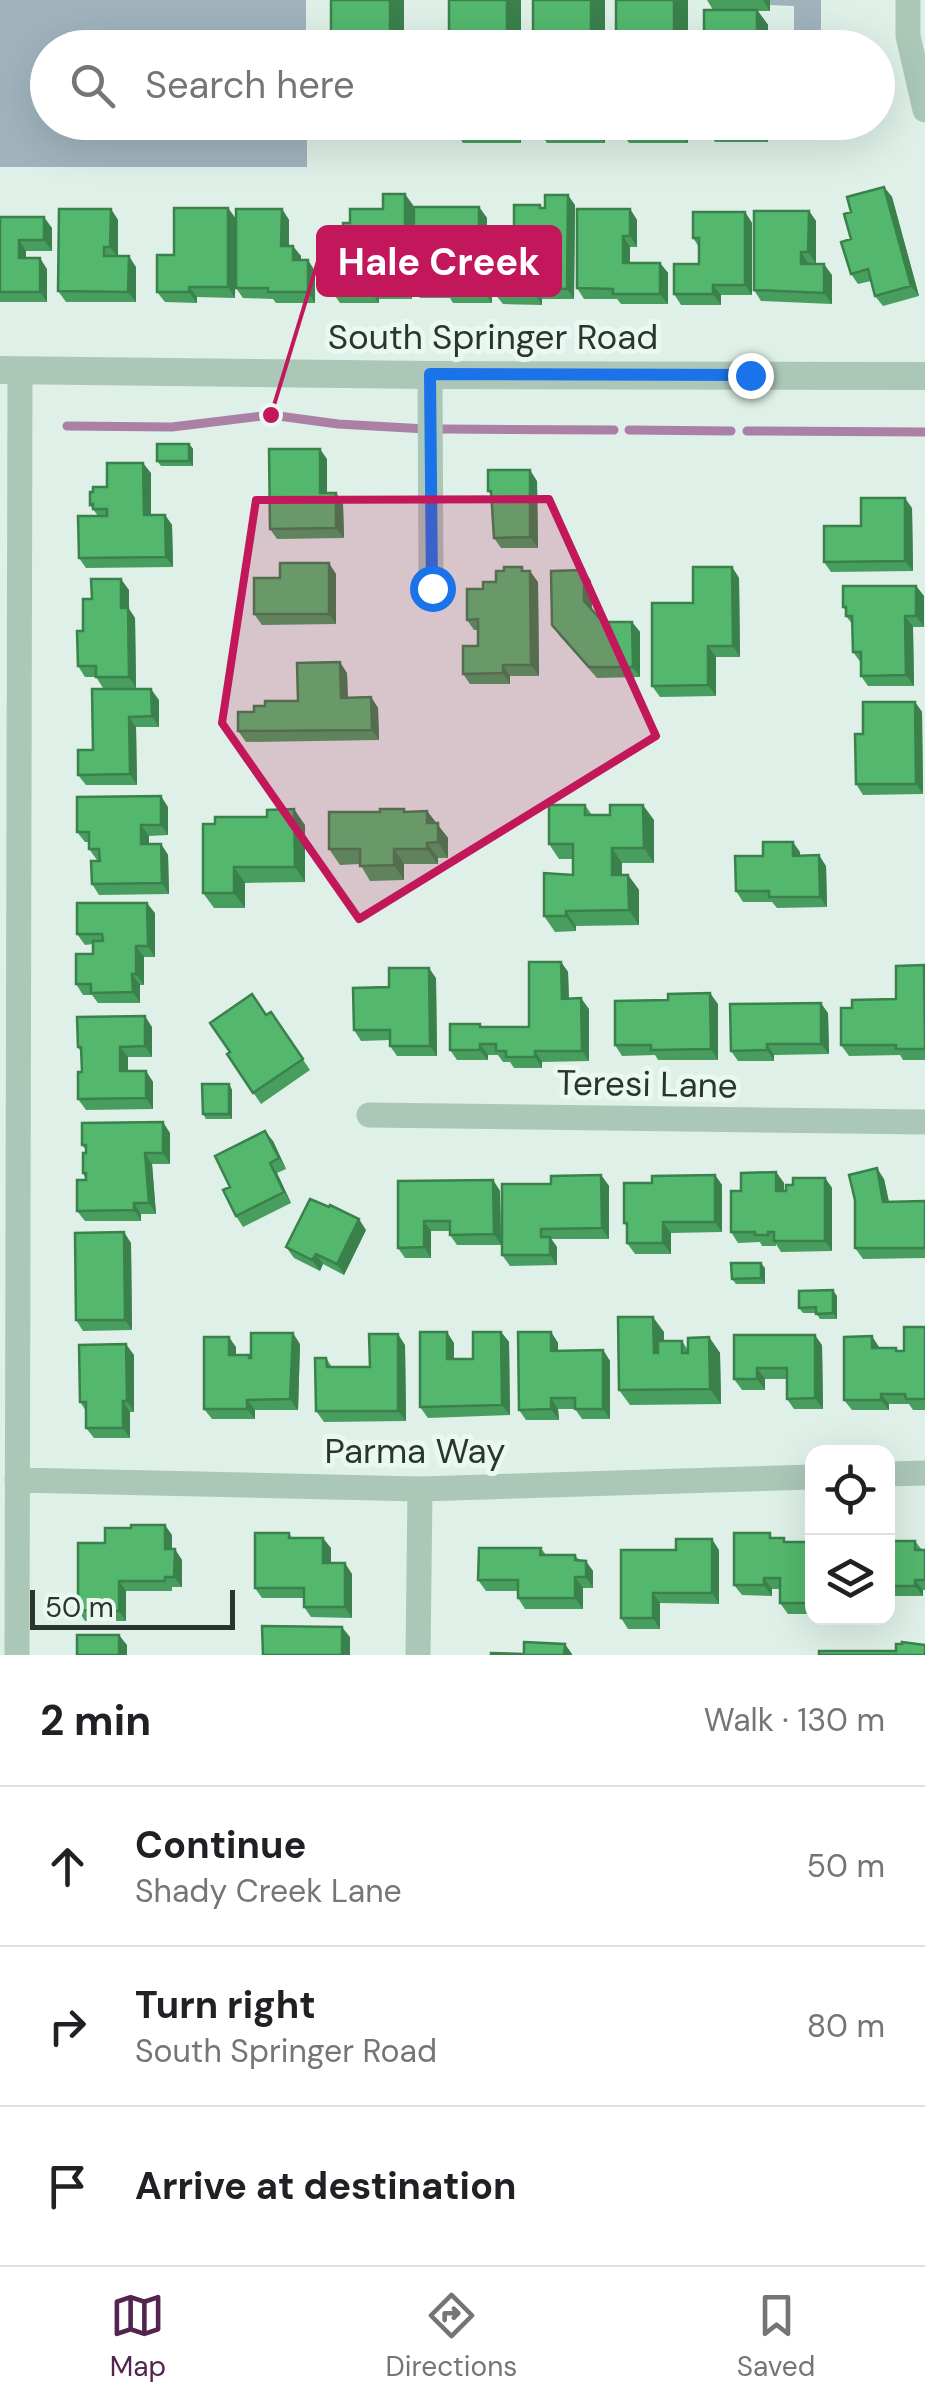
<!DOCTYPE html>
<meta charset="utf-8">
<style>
:root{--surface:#fff;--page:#f2f2f2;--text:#202124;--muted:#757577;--line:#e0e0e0;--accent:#52244f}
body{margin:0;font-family:"DM Sans",sans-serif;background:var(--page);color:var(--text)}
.controls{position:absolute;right:30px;bottom:30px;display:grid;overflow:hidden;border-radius:20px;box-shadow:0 10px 40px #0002}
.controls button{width:90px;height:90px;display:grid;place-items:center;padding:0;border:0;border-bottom:2px solid var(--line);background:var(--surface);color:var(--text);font:50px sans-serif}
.scale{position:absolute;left:30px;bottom:25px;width:205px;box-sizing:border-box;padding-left:10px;border:5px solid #2a352d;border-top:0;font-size:28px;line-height:35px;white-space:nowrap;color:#2a352d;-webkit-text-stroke:8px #eaf8f2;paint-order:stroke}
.stop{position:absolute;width:30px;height:30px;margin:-22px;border:8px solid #1a73e8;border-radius:50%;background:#fff}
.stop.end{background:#1a73e8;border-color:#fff;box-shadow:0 2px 10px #0008}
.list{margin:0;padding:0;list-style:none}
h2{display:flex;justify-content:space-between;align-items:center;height:130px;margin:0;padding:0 40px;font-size:42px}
h2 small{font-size:32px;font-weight:400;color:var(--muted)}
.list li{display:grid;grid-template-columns:65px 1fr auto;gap:30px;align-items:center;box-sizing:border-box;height:160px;padding:0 40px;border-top:2px solid var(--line)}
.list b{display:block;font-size:38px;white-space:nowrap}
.list p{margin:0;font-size:32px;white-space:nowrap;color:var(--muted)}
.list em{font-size:32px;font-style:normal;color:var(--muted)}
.icon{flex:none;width:55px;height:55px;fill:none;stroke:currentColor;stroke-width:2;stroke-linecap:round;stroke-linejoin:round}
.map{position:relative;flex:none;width:925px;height:1655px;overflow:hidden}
.search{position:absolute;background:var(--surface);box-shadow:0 10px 40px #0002;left:30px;right:30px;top:30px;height:110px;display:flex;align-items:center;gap:25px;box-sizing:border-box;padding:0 35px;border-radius:55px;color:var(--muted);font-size:38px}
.sheet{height:610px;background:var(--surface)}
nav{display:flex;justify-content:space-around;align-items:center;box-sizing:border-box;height:140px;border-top:2px solid var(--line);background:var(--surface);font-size:28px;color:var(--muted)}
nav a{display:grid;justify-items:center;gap:5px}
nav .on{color:var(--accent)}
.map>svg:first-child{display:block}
.green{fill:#a0b3bd}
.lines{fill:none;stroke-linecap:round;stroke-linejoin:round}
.stream{stroke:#aa80a7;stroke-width:9}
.minor{stroke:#abc7b8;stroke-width:25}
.tertiary{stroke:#abc7b8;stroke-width:28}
.wall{fill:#479e5e}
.shaded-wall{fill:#3a814c}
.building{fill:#53b86d;stroke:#3a814c;stroke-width:2.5}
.route{stroke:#1a73e8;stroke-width:12}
.marked{fill:#c2185b;fill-opacity:0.2;stroke:#c2185b;stroke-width:8;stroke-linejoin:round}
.labels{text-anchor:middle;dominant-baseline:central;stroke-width:10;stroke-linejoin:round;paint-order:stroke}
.street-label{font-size:35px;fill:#2a352d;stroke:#eaf8f2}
.leader{fill:none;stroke:#c2185b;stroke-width:4}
.callout-dot{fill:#c2185b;stroke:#eaf8f2;stroke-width:4}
.callout{fill:#c2185b;stroke:#c2185b;stroke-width:4}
.callout-label{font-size:38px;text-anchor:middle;font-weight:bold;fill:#fff}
</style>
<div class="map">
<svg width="925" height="1655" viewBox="0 0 925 1655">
<rect width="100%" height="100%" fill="#def0e8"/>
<path class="green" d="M0 0H306V47L48 48V122L307 123V167H0Z
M770 0H821V31H794V6L770 5Z"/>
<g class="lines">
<path class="stream" d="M67 426 172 427 271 415 338 424 426 429
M442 429 614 430
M629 430 731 431
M747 431 925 432"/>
<path class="minor" d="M908 0V36L925 110
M430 375 431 588
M369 1115 925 1122
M888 1474 925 1473
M17 1480 420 1489 812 1477
M17 1655 20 370
M418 1655 420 1489"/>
<path class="tertiary" d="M0 370 430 375 925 376"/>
</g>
<path class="wall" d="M707 0H770V11H758L768 25V48L713 10Z
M334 122H404V140L346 139Z
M449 122H521V143H463Z
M533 122H605V143H547Z
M688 122V143H629L616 124Z
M768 122V142H715L704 127Z
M884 187 892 197 919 296 883 306 875 296 871 281 858 284 851 274V212Z
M413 205 412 299H379V303H340L333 293 358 263V257H354L347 247V240L343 234 350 223 383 209Z
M575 205 574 299H542V305L503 304 495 294 522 263 520 247 514 238 542 208Z
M479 207 487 218 486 252H469L468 263H485L492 274V303H453L450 298H420L413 287Z
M228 208 236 219 235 298 197 297V303L165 302 157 292 174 255Z
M111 209 118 220V256L136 267V302H66L58 291Z
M282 209 289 220V246L301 256V260L315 271V303H276L273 299 243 298 236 288Z
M630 209 637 220V247H630V263H660L668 273V304H621L617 299H584L577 288Z
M809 211 816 221V263L808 264 832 275V304L761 301 754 290Z
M745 212 752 223V295H721V305H681L674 294 699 264V247L693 238Z
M0 217 52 228V251H26V258L47 269V302H0Z
M189 444 193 449V466H161L157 461Z
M327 459V493H336L343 504 344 538 277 539 270 529Z
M151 473V515H165L172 525 173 567 86 568 79 558 98 516 90 505 107 487Z
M537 481 538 548H501L494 538 491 495 488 491Z
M912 508 913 571 831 572 824 562 861 526Z
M732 567 739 578 740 657H716V696L660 697 652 686 693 603Z
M524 571 538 582 539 676H510V684H470L463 674 478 646V630H474L467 620 483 589Z
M336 574V624L262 625 254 614 280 578Z
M591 581 592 609 603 622H632L640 632V677L597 678 559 635 552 625Z
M916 586 924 596V627H913L914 686H868L861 676V663L853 652V625L846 616V611L843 607Z
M129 590V609L135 618 136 688H103L96 677H85L78 666 92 599Z
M347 673 348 698 371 697 378 708 379 740 246 742 238 731 254 712 265 706 298 701Z
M92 689 159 700V727H136L137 785H86L78 775 93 750Z
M915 702 922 712 923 794 863 795 856 784 863 734Z
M585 805 592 815 654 820V863H622V875H628L639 890V925L576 926V931L555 932 544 916 573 875V859H559L549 844Z
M168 807V835L149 836V844H161L168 855 169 894 99 895 92 884 100 860H97L89 849V842H85L77 832Z
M404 809 406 812 427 811 448 838V858H438V864H404V880L370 881 360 864 340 865 329 849 380 812Z
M203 824 305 825V882L245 883V908H214L203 893Z
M800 852V856L826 866 827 907 777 908 772 902H743L736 891 763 856Z
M155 913V957H144V985H140V1003H98L92 995H83L76 984 93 954V944L85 945 77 934Z
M561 962 568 972 569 998 589 1009V1061L542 1062V1068H514L510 1062H503L498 1055H488V1060H457L450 1050 480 1024 482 1027H529Z
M925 967V1060H903L900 1055 849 1056 841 1045 852 1008 896 999Z
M436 978 437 1056H397L390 1046V1040L361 1041 354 1030 389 987Z
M718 1004V1060H658L655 1055 622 1056 615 1045Z
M271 1012 310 1070 261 1104 227 1054Z
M828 1013 829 1054 774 1055V1061H738L731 1051Z
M152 1027V1057H128V1071H146L153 1082V1109L86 1110 78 1099 82 1072 81 1052 78 1047Z
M229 1084 232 1090V1119H206L203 1114Z
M170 1133V1164H152L156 1214H141V1221H85L77 1211 86 1180 83 1173 86 1150 82 1145Z
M273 1141 286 1169 277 1173 291 1203 243 1227 236 1216 230 1187Z
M776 1172 784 1183V1191H786L793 1185 825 1178 832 1188V1251L781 1252 776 1244V1246H762L760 1242 738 1243 731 1232 741 1191Z
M601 1175 609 1186V1239H551L557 1247V1265L510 1266 502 1255 551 1184Z
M715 1175 722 1185V1232L671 1233V1254H635L627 1243V1227L624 1223 652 1183Z
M884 1179 889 1202 925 1201V1258L863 1259 855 1248Z
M493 1180 500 1191 501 1245H457L450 1235V1231H431V1258H405L398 1248V1181Z
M366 1230 344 1275 323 1264 320 1271 294 1258 286 1247Z
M131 1243 132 1330 83 1331 76 1320Z
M765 1268V1284H736L732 1279Z
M837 1296V1319H820L816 1313H803L799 1308Z
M925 1327V1410H913L909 1404H889V1410H852L844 1400 879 1347V1348L904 1351Z
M501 1332 509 1342 510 1415 428 1418 420 1407 454 1343V1359H473Z
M551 1332 558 1343V1351L603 1350 610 1361V1419H582L575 1409H558L559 1420H526L519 1410Z
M664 1332V1341H682L688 1350 709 1337 720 1353 721 1404 630 1405 619 1390Z
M734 1335 822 1345 823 1409H794L787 1399V1379H765V1390H742L734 1379Z
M300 1344 298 1410H255V1419H212L204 1409 236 1347V1355H249L251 1358Z
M405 1345 406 1421 324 1422 316 1411 326 1358 332 1367H370Z
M134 1355V1412H130V1438H94L86 1428V1411L80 1402Z
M289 1533 292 1538 331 1548V1563L352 1574V1618L311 1617 304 1607V1598H262L255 1588Z
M172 1535V1549L182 1560V1587H172V1591H126V1621H85L78 1610 105 1543Z
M774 1538 787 1542H812V1614H788L780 1603V1589H772V1596L742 1595 734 1585Z
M888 1541H915L922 1550H925V1590H923V1596H888Z
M541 1548 546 1555H575L579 1560 593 1571V1588H583V1609H525L518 1598V1591H486L478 1580Z
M621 1550H719V1604L660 1603V1629H628L621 1618Z"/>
<path class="shaded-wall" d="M390 0H404V48H390Z
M507 0H521V48H507Z
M591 0H605V48H591Z
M674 0H688V48H674Z
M763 0H770V11Z
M757 10 768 25V48H757Z
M391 122H404V140Z
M507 122H521V143Z
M591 122H605V143Z
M674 122H688V143L674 124Z
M757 122H768V142L757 127Z
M884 187 892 197 919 296 911 286Z
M405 194 413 205 412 299 405 288Z
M568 195 575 205 574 299 567 289Z
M479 207 487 218 486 252 479 242Z
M228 208 236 219 235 298 228 287Z
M111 209 118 220V257L110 247Z
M282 209 289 220V256L281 246Z
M630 209 637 220V247L630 236Z
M809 211 816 221V263L808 252Z
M745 212 752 223V295L745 285Z
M44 217 52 228V251L44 240Z
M623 236 630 247V273L623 263Z
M19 240 26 251V269L19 258Z
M462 242 469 252 466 274 459 263Z
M293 246 301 256V271L293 260Z
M801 252 808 263V275L801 264Z
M129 256 136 267V302L128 292Z
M40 258 47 269V302L40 292Z
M308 260 315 271V303L308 292Z
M485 263 492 274V303L485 293Z
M660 263 668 273V304L660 294Z
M824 264 832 275V304L824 293Z
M713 285 721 295V305L713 294Z
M189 287 197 297V303L189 292Z
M372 288 379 299V303L372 293Z
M535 288 542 299V305L535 294Z
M189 444 193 449V466L189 461Z
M320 449 327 459V504L320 493Z
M143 463 151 473V526L144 515Z
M530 470 537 481 538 548 530 537Z
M336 493 343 504 344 538 336 528Z
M905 498 912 508 913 571 905 561Z
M165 515 172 525 173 567 166 557Z
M329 563 336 574V624L329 614Z
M732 567 739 578 740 657 733 646Z
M584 570 591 581 592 611 584 601Z
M530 571 538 582 539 676 531 665Z
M121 579 129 590V609L135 618 136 688 129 677 121 608Z
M916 586 924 596V627L916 616Z
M905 616 913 627 914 686 906 675Z
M632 622 640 632V677L633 667Z
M708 646 716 657V696L708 685Z
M340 662 347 673 348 708 341 698Z
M503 665 510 676V684L503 673Z
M151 689 159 700V727L152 716Z
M371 697 378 708 379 740 372 730Z
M915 702 922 712 923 794 916 784Z
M129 717 136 727 137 785 130 774Z
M161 796 168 807V835L161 825Z
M643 805 654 820V863L644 848Z
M294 809 305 825V882L295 867Z
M427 811 448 838V858L427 823Z
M141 825 149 836V855L141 844Z
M793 842 800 852V866L793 856Z
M427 843 438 858V864L427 849Z
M161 844 168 855 169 894 162 883Z
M612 848 622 863V890L612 875Z
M394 849 404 864V880L394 865Z
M819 855 826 866 827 907 820 897Z
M234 867 245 883V908L234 893Z
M628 875 639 890V925L629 910Z
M147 903 155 913V957L148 946Z
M566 911 576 926V931L566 916Z
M136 946 144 957V985L136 974Z
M561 962 568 972 569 1009 562 999Z
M429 968 436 978 437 1056 430 1046Z
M132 974 140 985V1003L133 992Z
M710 993 718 1004V1060L711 1049Z
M581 998 589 1009V1061L582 1051Z
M821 1003 828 1013 829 1054 821 1044Z
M145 1016 152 1027V1057L145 1046Z
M480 1044 488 1055V1060L480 1050Z
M767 1044 774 1055V1061L767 1050Z
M120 1047 128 1057V1082L120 1071Z
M535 1051 542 1062V1068L535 1057Z
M146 1071 153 1082V1109L146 1098Z
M229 1084 232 1090V1119L229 1114Z
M163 1122 170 1133V1164L163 1153Z
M265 1131 273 1141 286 1169 279 1158Z
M145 1153 152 1164 156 1214 149 1203Z
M270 1163 277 1173 291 1203 284 1192Z
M877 1168 884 1179 891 1212 883 1202Z
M776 1172 784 1183V1201L776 1191Z
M601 1175 609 1186V1239L602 1228Z
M715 1175 722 1185V1232L715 1222Z
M825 1178 832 1188V1251L825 1241Z
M493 1180 500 1191 501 1245 494 1234Z
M134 1203 141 1214V1221L134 1210Z
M359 1219 366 1230 344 1275 337 1264Z
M424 1221 431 1231V1258L424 1247Z
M663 1222 671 1233V1254L663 1243Z
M124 1232 131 1243 132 1330 125 1320Z
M550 1237 557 1247V1265L550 1255Z
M316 1254 323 1264 320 1271 312 1260Z
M761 1263 765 1268V1284L761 1278Z
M833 1290 837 1296V1319L833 1313Z
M653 1317 664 1332V1368L654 1353Z
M447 1332 454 1343V1370L447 1359Z
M501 1332 509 1342 510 1415 502 1405Z
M551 1332 558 1343V1362L551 1351Z
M293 1333 300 1344 298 1410 290 1399Z
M398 1334 405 1345 406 1421 398 1411Z
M815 1335 822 1345 823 1409 815 1398Z
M872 1336 879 1347V1359L872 1348Z
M229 1337 236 1347V1366L229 1355Z
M709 1337 720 1353 721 1404 710 1389Z
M126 1344 134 1355V1412L127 1401Z
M603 1350 610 1361V1419L603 1409Z
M757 1368 765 1379V1390L757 1379Z
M881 1394 889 1404V1410L881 1400Z
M551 1398 558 1409 559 1420 551 1409Z
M247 1400 255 1410V1419L247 1409Z
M123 1401 130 1412V1438L123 1428Z
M165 1525 172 1535V1560L165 1549Z
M323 1538 331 1548V1574L323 1563Z
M712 1539 719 1550V1604L712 1593Z
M175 1549 182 1560V1587L174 1577Z
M586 1561 593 1571V1588L586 1577Z
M345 1563 352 1574V1618L345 1607Z
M575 1577 583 1588V1609L575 1598Z
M764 1578 772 1589V1596L764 1585Z
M915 1580 923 1590V1596L915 1586Z
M119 1581 126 1591V1621L119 1611Z
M653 1593 660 1603V1629L653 1618Z
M342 1627 350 1637V1655H342Z
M119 1635 127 1645V1655H119Z
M565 1644 572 1654V1655H564Z"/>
<path class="building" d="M331 0H390V48H331Z
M449 0H507V48H449Z
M533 0H591V48H533Z
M616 0H674V48H616Z
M704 10H757V48H704Z
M449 122H507V123H449Z
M533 122H591V123H533Z
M616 122H674V124H616Z
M704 122H757V127H704Z
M884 187 911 286 875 296 868 269 851 274 841 242 851 239 844 214 851 212 847 197Z
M383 194H405V288H372V293H333V262L358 263 357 247H347V234H343V223H350V209H383Z
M545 195H568L567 289 535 288V294H495V262L522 263 520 238H514V205H540V208H545Z
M414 207H479V242H462L459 263H485V293H446V287H413Z
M174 208H228V287H189V292H157V255H174Z
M59 209H111L110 247H104V256H129L128 292 58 291Z
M236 209H282L281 246H293V260H308V292H268V288H236Z
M577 209H630V236H623V263H660V294H613V289L577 288Z
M754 211H809L808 252H801V264H824V293L754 290Z
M693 212H745V285H713V294H674V264H699V238H693Z
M0 217H44V240H19V258H40V292H0Z
M157 444H189V461H157Z
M269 449H320V493H336V528L270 529Z
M107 463H143L144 515H165L166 557 79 558 78 516H107V509H93V504L90 505V492H93V487H107Z
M488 470H530V537L494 538 491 491H488Z
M861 498H905V561L824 562V526H861Z
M280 563H329V614H254V578H280Z
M504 567H522V571H530L531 665H503V673L463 674V646H478V619L467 620V589H483V582H496V571H504Z
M693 567H732L733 646H708V685L652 686V603H693Z
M584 570V601L603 622H632L633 667H589L552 625 551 571Z
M91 579H121V608H128L129 677H96V666H78L77 631H83V599H92Z
M843 586H916V616H905L906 675 861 676V652H853L852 616H846V607H843Z
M340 662 341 698 371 697 372 730 238 731V712H254V706H265V701H298L297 663Z
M92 689H151L152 716 129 717 130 774 78 775V750H93Z
M863 702H915L916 784H856L855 734H863Z
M161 796V825H141V844H161L162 883 92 884 91 861H100L99 849H89V832H77V797Z
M549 805H585V815H610V805H643L644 848H612V875H628L629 910 566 911V916H544V873L573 875V844H549Z
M294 809 295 867H234V893H203V824H215V817H267V810Z
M380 809H404V812L427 811V823H438V842L427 843V849H394V865L360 866V849H329V812H380Z
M763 842H793V856L819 855 820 897H769V891H736L735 856H763Z
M77 903H147L148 946H136V974H132L133 992 91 993V984H76V954H93V941H103L102 934H77Z
M529 962H561L562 999 581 998 582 1051H535V1057H506V1051H496V1044H480V1050H450V1024H480V1027H529Z
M924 965 925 1049H896V1045H841V1008H852V1000L896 999V966Z
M389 968H429L430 1046H390V1030H354L353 988 389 987Z
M710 993 711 1049 651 1050V1045H615V1001L668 1000V994Z
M252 994 266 1015 271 1012 303 1059 253 1093 227 1054 230 1052 210 1023Z
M821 1003V1044H767V1050L731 1051 730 1004Z
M145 1016V1046L120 1047V1071H146V1098L78 1099V1072H82L81 1047H78L77 1017Z
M202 1084H229V1114H203Z
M163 1122V1153H145L149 1203H134V1210L77 1211V1180H86V1173H83V1153H86V1145H82V1123Z
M265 1131 279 1158 270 1163 284 1192 236 1216 223 1190 230 1187 215 1156Z
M877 1168 883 1202 925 1201V1248H855V1200L849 1175Z
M776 1172V1191H786V1185H793V1178H825V1241H774V1232H768V1235H755V1232H731V1191H741V1173Z
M601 1175 602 1228 541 1229V1237H550V1255H502V1184H551V1176Z
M715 1175V1222H663V1243H627V1223H624V1183H652V1176Z
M493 1180 494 1234 450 1235V1221H424V1247L398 1248V1181Z
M310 1199 329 1207 330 1205 359 1219 337 1264 316 1254 312 1260 286 1247Z
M124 1232 125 1320H76L75 1233Z
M731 1263H761V1278L732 1279Z
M833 1290V1313L816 1314V1307L799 1308V1291Z
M618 1317H653L654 1353H658V1341H682V1353H688V1338L709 1337 710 1389 619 1390Z
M904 1327H925V1399H906L905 1394H881V1400H844V1337L872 1336V1348H896V1351H904Z
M420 1332H447V1359H473V1332H501L502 1405 420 1407Z
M518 1332H551V1351L603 1350V1409H575V1398H551V1409L519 1410Z
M251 1333H293L290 1399 247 1400V1409H204V1337H229V1355H249V1358H251Z
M369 1334H398V1411H316L315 1358H326L327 1367H370Z
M734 1335H815V1398L787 1399V1368H757V1379H734Z
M126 1344 127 1401H123V1428H86V1402H80L79 1345Z
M131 1525H165V1549H175L174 1577H165V1581H119V1611L78 1610V1543H105V1528H131Z
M255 1533H289V1538H323V1563H345V1607H304V1588H255Z
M734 1533H770V1538H784V1542H812V1603H780V1578H764V1585H734Z
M676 1539H712V1593H653V1618H621V1550H676Z
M888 1541H915V1550H925V1580H915V1586H888Z
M479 1548H541L540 1555H575V1560L586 1561V1577H575V1598H518V1580H478Z
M262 1626 342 1627V1655H263Z
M77 1635H119V1655H77Z
M524 1642 565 1644 564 1655H491V1653L524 1654Z
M902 1642 925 1645V1655H819V1651H896V1644H902Z"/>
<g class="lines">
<path class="route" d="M432 588 430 374 750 375"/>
</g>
<path class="marked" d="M549 499 656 736 359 919 222 723 256 500Z"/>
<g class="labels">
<g class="street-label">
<text x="493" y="337">South Springer Road</text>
<text transform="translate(647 1084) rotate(1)">Teresi Lane</text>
<text x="415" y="1451">Parma Way</text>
</g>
</g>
<path class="leader" d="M271 415L318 261"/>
<circle class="callout-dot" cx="271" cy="415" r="10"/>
<rect class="callout" x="318" y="227" width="242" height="68" rx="10"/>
<g class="callout-label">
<text x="439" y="275">Hale Creek</text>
</g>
</svg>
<div class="controls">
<button><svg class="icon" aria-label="locate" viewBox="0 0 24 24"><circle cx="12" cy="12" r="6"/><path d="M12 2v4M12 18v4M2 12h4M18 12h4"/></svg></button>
<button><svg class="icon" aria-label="layers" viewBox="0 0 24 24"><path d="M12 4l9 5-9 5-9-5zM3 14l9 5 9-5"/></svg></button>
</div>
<div class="scale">50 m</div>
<div class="stop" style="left:432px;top:588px"></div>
<div class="stop end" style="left:750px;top:375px"></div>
<div class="search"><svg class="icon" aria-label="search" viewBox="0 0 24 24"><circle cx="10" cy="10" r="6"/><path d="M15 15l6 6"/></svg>Search here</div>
</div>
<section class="sheet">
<h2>2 min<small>Walk · 130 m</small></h2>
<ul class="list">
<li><svg class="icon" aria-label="ahead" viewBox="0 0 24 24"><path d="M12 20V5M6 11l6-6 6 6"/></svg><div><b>Continue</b><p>Shady Creek Lane</p></div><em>50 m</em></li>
<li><svg class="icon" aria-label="right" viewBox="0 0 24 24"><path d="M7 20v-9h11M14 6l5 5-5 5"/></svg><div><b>Turn right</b><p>South Springer Road</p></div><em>80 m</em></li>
<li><svg class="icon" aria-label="arrive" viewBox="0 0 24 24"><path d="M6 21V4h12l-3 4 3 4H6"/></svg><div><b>Arrive at destination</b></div></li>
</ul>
</section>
<nav>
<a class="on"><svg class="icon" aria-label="map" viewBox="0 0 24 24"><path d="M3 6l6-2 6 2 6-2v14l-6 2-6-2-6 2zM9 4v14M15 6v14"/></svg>Map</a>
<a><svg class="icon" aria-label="directions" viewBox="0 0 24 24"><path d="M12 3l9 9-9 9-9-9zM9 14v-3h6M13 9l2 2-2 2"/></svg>Directions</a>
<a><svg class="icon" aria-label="saved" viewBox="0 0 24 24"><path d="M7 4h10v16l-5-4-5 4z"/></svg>Saved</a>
</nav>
